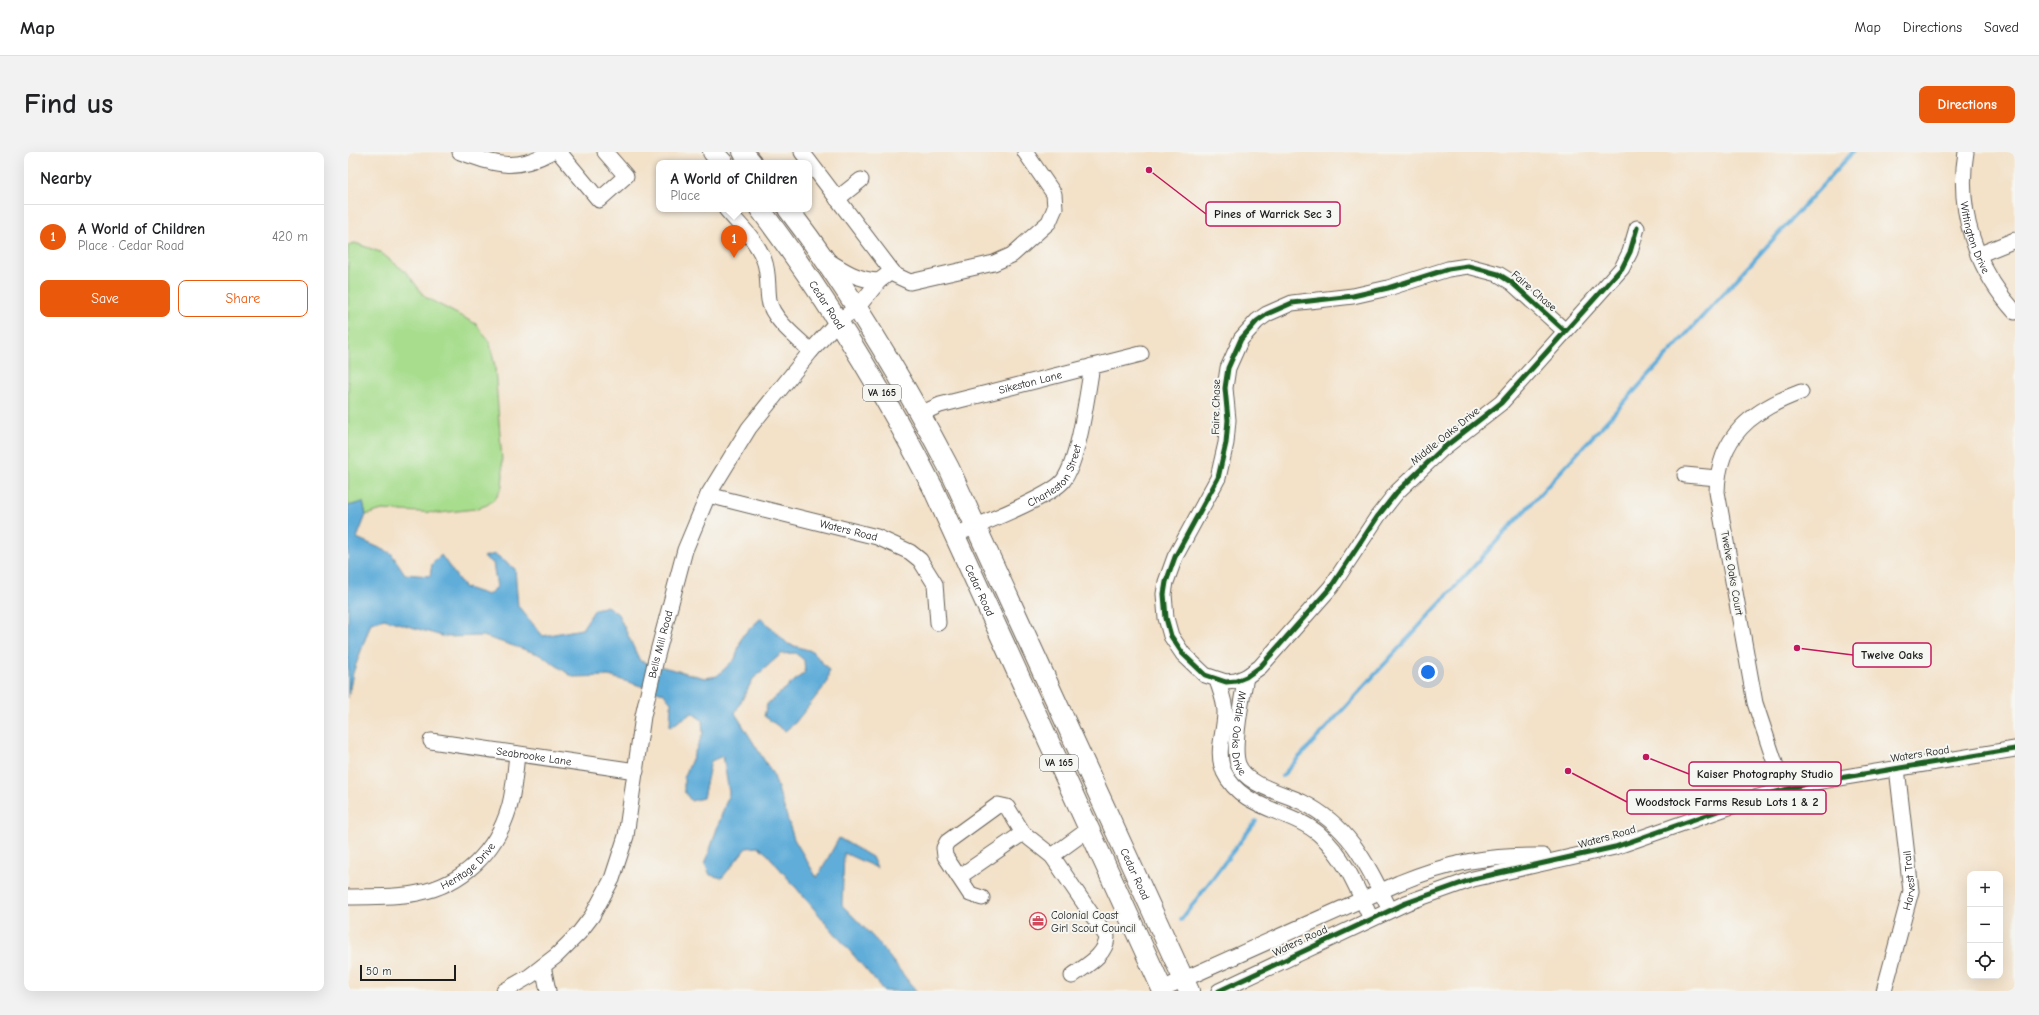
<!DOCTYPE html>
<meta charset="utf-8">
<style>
:root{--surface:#fff;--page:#f2f2f2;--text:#202124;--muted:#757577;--line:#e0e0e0;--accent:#ea580c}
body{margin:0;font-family:"Comic Neue",sans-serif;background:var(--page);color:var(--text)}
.controls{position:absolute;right:12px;bottom:12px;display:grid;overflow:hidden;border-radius:8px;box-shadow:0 4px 16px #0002}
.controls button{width:36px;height:36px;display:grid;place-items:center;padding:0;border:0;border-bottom:1px solid var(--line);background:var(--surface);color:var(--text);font:20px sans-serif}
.scale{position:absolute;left:12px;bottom:10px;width:96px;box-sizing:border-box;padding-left:4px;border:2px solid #1c1c1c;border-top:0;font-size:11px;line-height:14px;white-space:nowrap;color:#1c1c1c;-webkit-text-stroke:3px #f6f6f2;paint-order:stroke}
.you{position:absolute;left:1080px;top:520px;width:14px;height:14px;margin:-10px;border:3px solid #fff;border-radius:50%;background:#1a73e8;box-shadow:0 0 0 6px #1a73e833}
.badge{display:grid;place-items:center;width:26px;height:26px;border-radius:50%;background:var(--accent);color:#fff;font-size:13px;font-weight:700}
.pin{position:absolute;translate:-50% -33px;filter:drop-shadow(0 1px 2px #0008)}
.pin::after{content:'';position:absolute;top:21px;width:14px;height:12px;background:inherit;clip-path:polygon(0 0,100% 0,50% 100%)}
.popup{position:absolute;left:308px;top:8px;width:156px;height:52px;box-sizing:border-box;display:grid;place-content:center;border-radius:8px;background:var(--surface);filter:drop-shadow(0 1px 3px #0005);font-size:13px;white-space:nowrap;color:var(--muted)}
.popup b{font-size:15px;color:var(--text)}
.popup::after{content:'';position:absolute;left:50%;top:100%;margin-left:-8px;border:8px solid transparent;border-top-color:var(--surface)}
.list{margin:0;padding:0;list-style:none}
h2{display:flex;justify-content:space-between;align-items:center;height:52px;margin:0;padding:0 16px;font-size:17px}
h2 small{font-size:13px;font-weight:400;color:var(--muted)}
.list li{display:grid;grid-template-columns:26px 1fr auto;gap:12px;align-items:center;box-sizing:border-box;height:64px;padding:0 16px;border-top:1px solid var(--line)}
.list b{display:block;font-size:15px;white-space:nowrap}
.list p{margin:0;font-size:13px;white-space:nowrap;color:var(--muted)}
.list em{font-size:13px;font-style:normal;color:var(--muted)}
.actions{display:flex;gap:8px;padding:12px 16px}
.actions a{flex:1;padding:9px 0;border:1px solid var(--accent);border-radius:8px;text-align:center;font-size:14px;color:var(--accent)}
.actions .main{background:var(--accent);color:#fff}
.icon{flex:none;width:22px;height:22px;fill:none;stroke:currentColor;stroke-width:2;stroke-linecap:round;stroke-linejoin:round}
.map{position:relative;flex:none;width:1667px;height:839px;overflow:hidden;border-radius:8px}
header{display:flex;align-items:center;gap:24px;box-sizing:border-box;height:56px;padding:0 20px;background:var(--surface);border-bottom:1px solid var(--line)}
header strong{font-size:19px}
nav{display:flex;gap:22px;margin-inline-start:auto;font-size:14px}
.intro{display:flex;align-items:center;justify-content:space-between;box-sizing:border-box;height:96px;padding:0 24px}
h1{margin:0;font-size:28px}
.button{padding:10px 18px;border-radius:8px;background:var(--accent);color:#fff;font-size:14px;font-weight:700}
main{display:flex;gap:24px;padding:0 24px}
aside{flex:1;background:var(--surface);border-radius:8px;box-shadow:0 4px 16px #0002}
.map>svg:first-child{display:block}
.green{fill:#a7dd8d;stroke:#627c54}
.water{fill:#60add9;stroke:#3e647a}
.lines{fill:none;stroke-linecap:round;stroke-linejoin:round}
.stream{stroke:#60add9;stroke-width:4}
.minor-casing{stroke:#676158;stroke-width:17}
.major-casing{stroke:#676158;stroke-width:22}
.minor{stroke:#fff;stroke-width:15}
.major{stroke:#fff;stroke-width:20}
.cycleway-casing{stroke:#f6f6f2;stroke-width:8}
.cycleway{stroke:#1b5e20;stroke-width:5}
.labels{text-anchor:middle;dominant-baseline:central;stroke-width:4;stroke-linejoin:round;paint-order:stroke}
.shield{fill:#f6f6f2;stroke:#5d5d5c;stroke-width:1}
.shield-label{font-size:10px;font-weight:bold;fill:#1c1c1c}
.street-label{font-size:11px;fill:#1c1c1c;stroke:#f6f6f2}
.poi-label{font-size:11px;fill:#1c1c1c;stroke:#f6f6f2;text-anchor:start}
.leader{fill:none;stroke:#c2185b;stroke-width:1.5}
.callout-dot{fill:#c2185b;stroke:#f6f6f2;stroke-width:1.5}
.callout{fill:#f6f6f2;stroke:#c2185b;stroke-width:1.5}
.callout-label{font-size:12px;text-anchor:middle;font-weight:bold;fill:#1c1c1c}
</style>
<header>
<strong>Map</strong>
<nav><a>Map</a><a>Directions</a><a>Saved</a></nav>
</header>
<div class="intro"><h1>Find us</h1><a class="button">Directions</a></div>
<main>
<aside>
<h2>Nearby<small></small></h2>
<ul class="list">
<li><span class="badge">1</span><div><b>A World of Children</b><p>Place · Cedar Road</p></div><em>420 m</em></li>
</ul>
<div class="actions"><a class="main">Save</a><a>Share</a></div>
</aside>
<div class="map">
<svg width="1667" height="839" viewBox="0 0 1667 839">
<rect width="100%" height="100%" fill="#f6f6f2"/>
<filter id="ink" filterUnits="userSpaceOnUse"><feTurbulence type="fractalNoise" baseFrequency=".025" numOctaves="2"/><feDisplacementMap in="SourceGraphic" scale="8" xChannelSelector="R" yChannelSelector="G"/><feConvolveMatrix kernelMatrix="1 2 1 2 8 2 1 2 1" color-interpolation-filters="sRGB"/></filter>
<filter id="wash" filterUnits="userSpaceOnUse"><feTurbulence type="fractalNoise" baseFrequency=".012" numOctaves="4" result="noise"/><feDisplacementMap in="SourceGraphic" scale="16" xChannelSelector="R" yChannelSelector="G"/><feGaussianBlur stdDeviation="0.9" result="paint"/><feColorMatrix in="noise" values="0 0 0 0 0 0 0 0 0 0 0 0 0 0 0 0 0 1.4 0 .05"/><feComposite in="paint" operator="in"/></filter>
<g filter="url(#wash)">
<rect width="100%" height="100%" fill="#f3e1c8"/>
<path class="green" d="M7 91 32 100 59 121 77 145 128 172 142 191 147 215 155 323 154 335 148 346 139 353 127 357 92 361 34 358 18 363 15 350 0 354V93Z"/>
<path class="water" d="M15 350 18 363 9 386 43 401 57 422 82 424 84 412 93 403 116 435 140 443 149 435 145 411 135 405 147 402 167 417 170 454 195 484 234 477 247 457 259 454 270 462 292 509 357 526 369 524 387 507 394 484 413 466 440 492 464 499 481 518 479 531 447 571 437 579 416 564 419 552 457 520 456 508 447 501 433 502 405 527 387 561 426 624 446 687 469 726 491 686 524 705 529 716 496 701 494 753 529 789 568 839H536L420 703 411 695 398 696 374 726 362 723 357 712 381 641 375 604 363 609 355 646 343 649 336 639V626L355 581 354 568 344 561 322 575 323 551 315 541 261 524 225 525 193 503 135 484 97 485 36 467 23 471 5 521 0 546V354Z"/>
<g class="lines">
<path class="stream" d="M934 624 1505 0
M833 768 908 669"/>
</g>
</g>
<g filter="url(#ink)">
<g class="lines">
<g class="minor-casing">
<g id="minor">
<path d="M112 0C150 13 166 20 203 0"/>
<path d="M211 0 251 48 278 24 257 0"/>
<path d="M454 0 547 123 562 130 646 111 664 103 701 70 707 56 706 42 677 0"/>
<path id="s1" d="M1618 0C1608 58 1628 117 1667 160"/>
<path d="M489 47 513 28"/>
<path d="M378 57C392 74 408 87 416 108 421 121 419 135 421 148 423 166 450 187 463 199"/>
<path d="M1630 103 1667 88"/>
<path d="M479 108C496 119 510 128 531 129"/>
<path d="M1217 179 1163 130 1150 122 1120 114 1100 117 1040 136 1005 144 944 151 919 162 909 169 893 187 880 216 877 236 880 268 878 291 870 326 827 405 818 430 816 442 818 466 823 484 835 502 857 523 878 530 888 529 898 525 912 515 983 435 1030 364 1049 340 1094 297 1153 251 1274 116 1282 100 1289 76"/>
<path id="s2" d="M572 262 592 253 793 202"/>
<path d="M1337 323 1369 326"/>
<path id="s3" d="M360 343 529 385 562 400 572 408 587 432 590 471"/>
<path id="s4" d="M607 383C630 373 701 346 715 329 731 308 739 243 744 214"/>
<path id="s5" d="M898 525C894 545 884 595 890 612 898 634 936 641 954 650 1002 674 1019 712 1042 758"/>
<path d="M869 528C872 538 877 549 877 560 877 581 867 599 876 620 894 658 942 657 971 682 997 705 1009 736 1023 767"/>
<path id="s6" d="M83 589 288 619"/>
<path d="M1436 638 1407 551 1369 340C1370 284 1404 258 1453 240"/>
<path d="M611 725 675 681"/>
<path id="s7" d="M0 745C23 744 48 746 70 741 115 732 148 700 161 656 166 639 167 620 169 602"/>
<path d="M634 746 622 742 597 704 596 696 599 690 650 653 659 655 675 681 704 704"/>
<path d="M195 814 200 839"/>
<path d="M724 824C737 814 758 804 759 785L704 704 741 677"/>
<path d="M814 837 1051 731C1102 710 1140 703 1195 704"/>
<path id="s8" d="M156 839 182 824 208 804 231 781 244 764 264 727 278 684 295 564 308 507 337 398 360 343 401 276 463 199 490 169 509 156 531 129 544 119"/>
<path d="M871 839 1058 751 1125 727 1267 695 1407 646 1461 631 1667 597"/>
<path id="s9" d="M1536 839 1563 739 1549 616"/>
</g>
</g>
<g class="major-casing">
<g id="major">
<path d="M365 0 375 11"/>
<path d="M395 0 404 11"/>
<path id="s10" d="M412 57C478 145 535 238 585 336L815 839"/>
<path id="s11" d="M440 57C502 138 554 226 601 316L841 839"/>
</g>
</g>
<use href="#minor" class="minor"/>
<use href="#major" class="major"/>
<g class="cycleway-casing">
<path id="cycleway" d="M1217 179 1163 130 1150 122 1120 114 1100 117 1040 136 1005 144 944 151 919 162 909 169 893 187 880 216 877 236 880 268 878 291 870 326 827 405 818 430 816 442 818 466 823 484 835 502 857 523 878 530 888 529 898 525 912 515 983 435 1030 364 1049 340 1094 297 1153 251 1274 116 1282 100 1289 76
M871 839 1058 751 1125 727 1267 695 1407 646 1461 631 1667 597"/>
</g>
<use href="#cycleway" class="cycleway"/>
</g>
</g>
<defs>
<g id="office-ring" transform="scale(0.9)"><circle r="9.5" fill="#f6f6f2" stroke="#d1495b" stroke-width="1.5"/><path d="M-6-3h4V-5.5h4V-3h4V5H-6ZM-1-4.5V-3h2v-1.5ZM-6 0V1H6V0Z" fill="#d1495b"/></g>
</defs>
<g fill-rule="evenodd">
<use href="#office-ring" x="690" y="769"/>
</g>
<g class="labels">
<g class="shield">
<rect x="515" y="233" width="38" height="16" rx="3"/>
<rect x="692" y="603" width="38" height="16" rx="3"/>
</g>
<g class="shield-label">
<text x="534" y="241">VA 165</text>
<text x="711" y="611">VA 165</text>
</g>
<g class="street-label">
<text stroke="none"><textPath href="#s1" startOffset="87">Wittington Drive</textPath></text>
<text transform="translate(1186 139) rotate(41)">Faire Chase</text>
<text stroke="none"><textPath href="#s10" startOffset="117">Cedar Road</textPath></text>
<text stroke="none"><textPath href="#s2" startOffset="115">Sikeston Lane</textPath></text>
<text transform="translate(868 255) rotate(-89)">Faire Chase</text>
<text transform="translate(1097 284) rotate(-39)">Middle Oaks Drive</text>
<text stroke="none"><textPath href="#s4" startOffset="120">Charleston Street</textPath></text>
<text stroke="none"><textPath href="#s3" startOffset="145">Waters Road</textPath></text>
<text transform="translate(1384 421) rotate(80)">Twelve Oaks Court</text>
<text stroke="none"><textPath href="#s10" startOffset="441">Cedar Road</textPath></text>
<text stroke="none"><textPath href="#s8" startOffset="399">Bells Mill Road</textPath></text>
<text stroke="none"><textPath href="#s5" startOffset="57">Middle Oaks Drive</textPath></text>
<text transform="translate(1572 602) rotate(-9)">Waters Road</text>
<text stroke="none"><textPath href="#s6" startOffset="104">Seabrooke Lane</textPath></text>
<text transform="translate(1259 685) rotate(-16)">Waters Road</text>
<text stroke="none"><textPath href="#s7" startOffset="128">Heritage Drive</textPath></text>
<text stroke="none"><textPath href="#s11" startOffset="752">Cedar Road</textPath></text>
<text stroke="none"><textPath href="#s9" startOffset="114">Harvest Trail</textPath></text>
<text transform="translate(952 789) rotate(-25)">Waters Road</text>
</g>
<g class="poi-label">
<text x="703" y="763">Colonial Coast<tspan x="703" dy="13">Girl Scout Council</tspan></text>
</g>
</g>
<path class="leader" d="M801 18L858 62M1449 496L1505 503M1298 605L1341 622M1220 619L1279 650"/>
<g class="callout-dot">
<circle cx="801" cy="18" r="4"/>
<circle cx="1449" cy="496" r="4"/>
<circle cx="1298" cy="605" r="4"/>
<circle cx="1220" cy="619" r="4"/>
</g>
<g class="callout">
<rect x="858" y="50" width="134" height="24" rx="4"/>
<rect x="1505" y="491" width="78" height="24" rx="4"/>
<rect x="1341" y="610" width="152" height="24" rx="4"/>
<rect x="1279" y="638" width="199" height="24" rx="4"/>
</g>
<g class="callout-label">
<text x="925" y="66">Pines of Warrick Sec 3</text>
<text x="1544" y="507">Twelve Oaks</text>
<text x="1417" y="626">Kaiser Photography Studio</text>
<text x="1379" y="654">Woodstock Farms Resub Lots 1 &amp; 2</text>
</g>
</svg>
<div class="controls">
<button>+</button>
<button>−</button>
<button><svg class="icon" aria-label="locate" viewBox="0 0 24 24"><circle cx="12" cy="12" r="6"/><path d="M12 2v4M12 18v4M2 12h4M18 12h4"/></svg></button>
</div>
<div class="scale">50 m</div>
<div class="you"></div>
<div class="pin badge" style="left:386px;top:106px">1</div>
<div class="popup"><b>A World of Children</b>Place</div>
</div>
</main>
